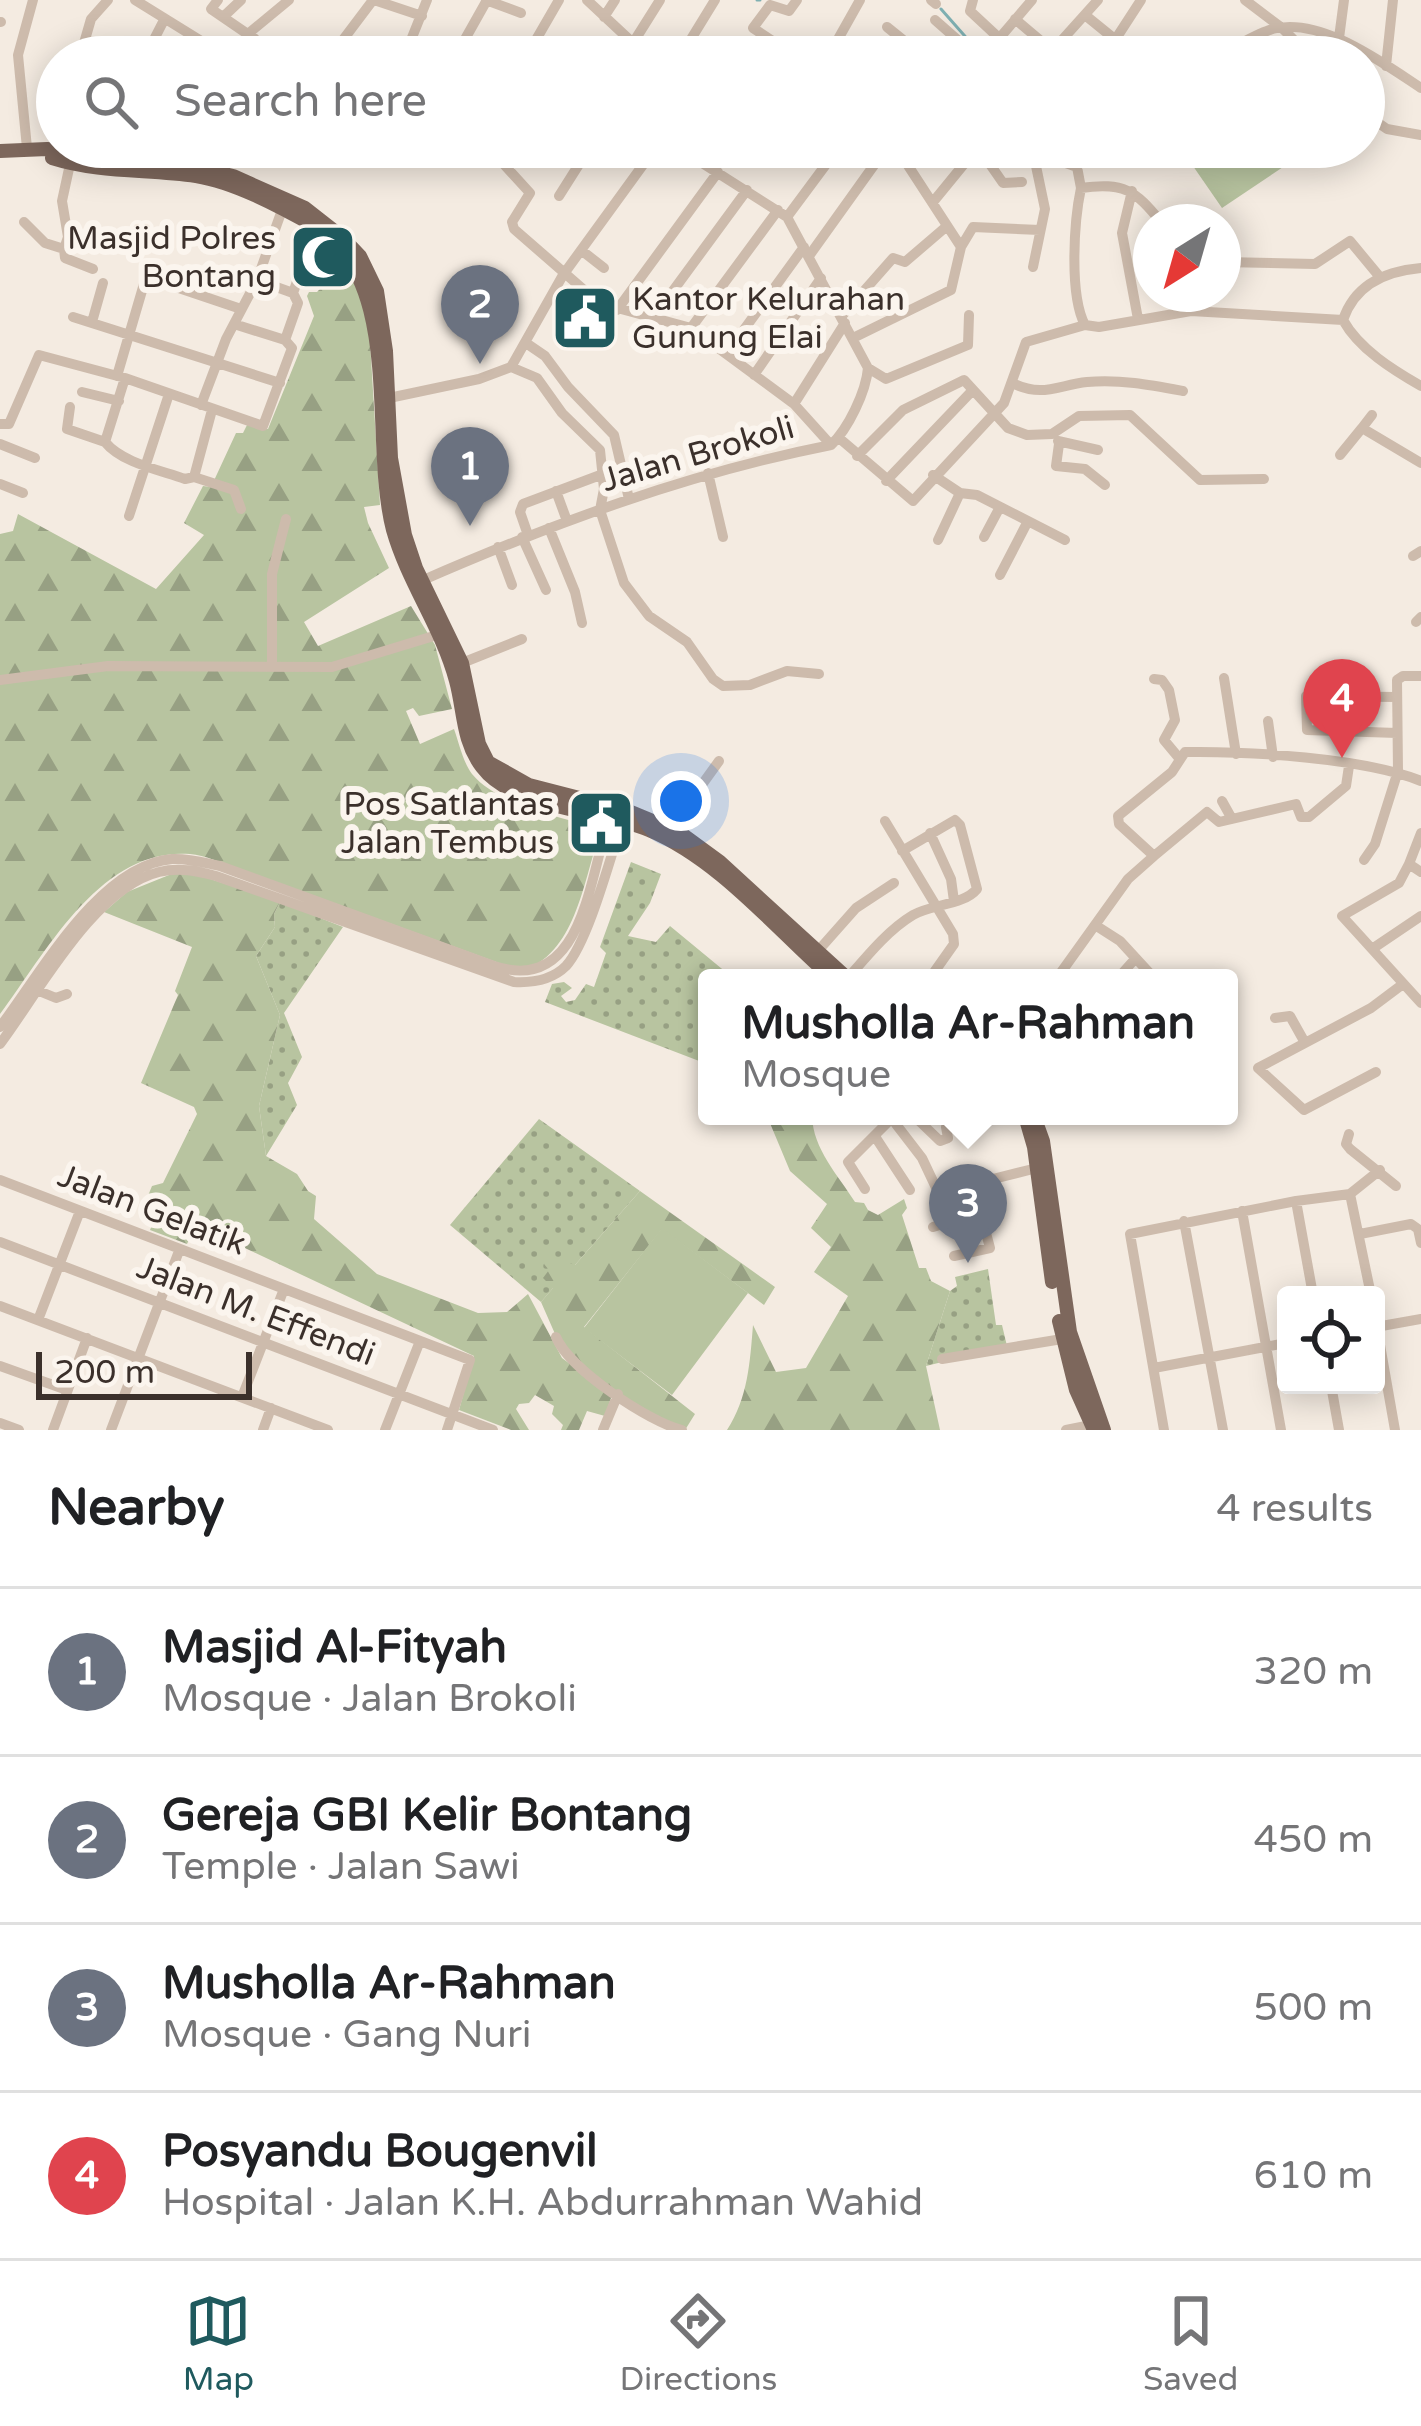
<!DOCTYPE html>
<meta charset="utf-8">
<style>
:root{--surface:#fff;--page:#f6f6f6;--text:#202124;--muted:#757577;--line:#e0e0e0;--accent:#1f5a5e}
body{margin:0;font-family:"Varela Round",sans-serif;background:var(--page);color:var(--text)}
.controls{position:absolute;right:36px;bottom:36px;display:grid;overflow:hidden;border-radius:12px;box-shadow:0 6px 30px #0003}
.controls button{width:108px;height:108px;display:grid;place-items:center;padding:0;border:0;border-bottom:3px solid var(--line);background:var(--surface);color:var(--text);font:60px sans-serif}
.compass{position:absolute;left:1133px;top:204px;width:108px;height:108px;border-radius:50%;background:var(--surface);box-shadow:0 6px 30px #0003;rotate:217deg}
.scale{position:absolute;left:36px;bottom:30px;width:216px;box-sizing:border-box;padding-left:12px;border:6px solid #3b302b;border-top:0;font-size:33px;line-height:42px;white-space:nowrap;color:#3b302b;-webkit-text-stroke:9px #fbf5ee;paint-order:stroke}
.you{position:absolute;left:681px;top:801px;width:42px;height:42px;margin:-30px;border:9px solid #fff;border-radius:50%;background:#1a73e8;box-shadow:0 0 0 18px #1a73e833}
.badge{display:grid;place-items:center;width:78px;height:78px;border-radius:50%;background:var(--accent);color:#fff;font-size:39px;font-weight:700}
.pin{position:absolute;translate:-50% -99px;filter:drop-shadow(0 3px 6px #0008)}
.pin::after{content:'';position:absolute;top:63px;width:42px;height:36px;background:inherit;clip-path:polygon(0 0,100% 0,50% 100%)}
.popup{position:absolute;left:698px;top:969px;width:540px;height:156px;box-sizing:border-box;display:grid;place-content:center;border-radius:12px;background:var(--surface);filter:drop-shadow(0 3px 9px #0005);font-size:39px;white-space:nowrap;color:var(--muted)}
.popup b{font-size:45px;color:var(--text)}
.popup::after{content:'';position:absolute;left:50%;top:100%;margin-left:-24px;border:24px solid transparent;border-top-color:var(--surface)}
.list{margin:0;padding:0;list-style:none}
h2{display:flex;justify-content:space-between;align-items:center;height:156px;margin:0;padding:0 48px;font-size:51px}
h2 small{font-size:39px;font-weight:400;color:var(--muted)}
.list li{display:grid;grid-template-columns:78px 1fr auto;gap:36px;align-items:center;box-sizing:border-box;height:168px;padding:0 48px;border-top:3px solid var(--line)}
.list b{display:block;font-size:45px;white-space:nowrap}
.list p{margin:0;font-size:39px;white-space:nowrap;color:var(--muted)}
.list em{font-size:39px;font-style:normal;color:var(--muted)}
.icon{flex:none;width:66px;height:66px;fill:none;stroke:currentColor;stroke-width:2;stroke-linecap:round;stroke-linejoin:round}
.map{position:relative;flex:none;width:1421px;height:1430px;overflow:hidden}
.search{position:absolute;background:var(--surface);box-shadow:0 6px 30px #0003;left:36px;right:36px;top:36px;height:132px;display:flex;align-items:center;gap:30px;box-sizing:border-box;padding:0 42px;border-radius:66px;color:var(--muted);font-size:45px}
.sheet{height:828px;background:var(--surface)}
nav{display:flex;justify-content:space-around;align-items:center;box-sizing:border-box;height:168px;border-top:3px solid var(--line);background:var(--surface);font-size:33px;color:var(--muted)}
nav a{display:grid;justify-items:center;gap:6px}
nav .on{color:var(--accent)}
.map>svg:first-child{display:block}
.grass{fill:url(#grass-dots)}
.forest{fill:url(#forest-firs)}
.garden{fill:#b8c4a0}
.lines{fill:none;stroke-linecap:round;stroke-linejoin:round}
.stream{stroke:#7fb0b2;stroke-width:3}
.minor{stroke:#cdbbac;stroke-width:10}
.major{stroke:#7d675c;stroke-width:14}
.labels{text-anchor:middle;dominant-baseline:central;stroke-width:12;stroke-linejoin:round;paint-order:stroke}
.poi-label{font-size:33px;fill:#3b302b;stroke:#fbf5ee;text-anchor:end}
.street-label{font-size:33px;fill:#3b302b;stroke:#fbf5ee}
</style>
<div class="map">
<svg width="1421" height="1430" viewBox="0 0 1421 1430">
<defs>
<pattern id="grass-dots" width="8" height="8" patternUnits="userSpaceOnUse" patternTransform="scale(3)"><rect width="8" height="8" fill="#b8c4a0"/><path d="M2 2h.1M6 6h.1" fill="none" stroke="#97a083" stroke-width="1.8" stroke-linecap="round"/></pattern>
<pattern id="forest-firs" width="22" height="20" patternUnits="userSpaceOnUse" patternTransform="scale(3)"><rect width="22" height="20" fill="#b8c4a0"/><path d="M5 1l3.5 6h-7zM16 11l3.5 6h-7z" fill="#97a083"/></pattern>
</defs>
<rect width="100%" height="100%" fill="#f4ebe1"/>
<path class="grass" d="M631 862 661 874 650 903 628 936 656 942 670 926 733 978H707V1064L545 1002 552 984 564 982 572 988 561 996 566 1002 575 1000 586 984 594 987 606 953 600 947Z
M280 902 343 927 284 1013 302 1057 288 1083 297 1105 266 1156 259 1106 280 1015 256 956 275 927 274 914Z
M539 1119 640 1191 575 1265 550 1270 554 1287 541 1302 450 1225Z
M988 1269 996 1325H1002L1007 1346 926 1366 950 1291 957 1286 955 1277Z"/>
<path class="forest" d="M342 261 364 302 370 342 380 505 364 507 368 523 389 568 304 622 318 646 411 606 435 645 452 709 419 716 413 708 406 711 420 744 454 729C459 743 463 762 472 774 497 804 552 814 588 826L587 833 599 836C583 883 575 955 521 971L235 867C221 863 205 855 190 854 100 847 46 953 0 1014V534L13 531 18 514 156 589 204 535 184 523 203 486 211 487 236 433H243L247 425 268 429 314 316 307 296 309 292H317L334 274 332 268Z
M174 873H192L280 902 274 914 275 927 256 956 280 1015 259 1106 266 1156 297 1174 308 1191 316 1196 314 1219 377 1274 478 1313 507 1312 528 1294 562 1358 612 1395 605 1416 587 1411 579 1430H561L563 1425 552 1414 554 1406 535 1395 529 1403 519 1404 516 1409 529 1430H511L459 1410 474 1356 196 1225 187 1244 150 1230 159 1207 145 1203 152 1186 163 1183 197 1114 194 1107 141 1083 178 995 175 991 192 947 104 912 127 892Z
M767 1116H812C813 1149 838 1175 855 1202L864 1203 868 1210 878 1215 904 1199 907 1208 902 1215 919 1268H926L931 1281 950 1291 926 1366 940 1430H727C748 1398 750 1362 753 1325L776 1372 806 1368 848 1296 814 1272 831 1247 811 1228 827 1204 790 1171Z
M640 1191 775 1287 764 1305 662 1229 584 1327 695 1414 685 1430 674 1428 601 1383 559 1343 541 1302 553 1288 543 1278 549 1270 544 1264 547 1254 575 1265Z"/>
<path class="garden" d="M1192 147H1313L1222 208 1184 153Z
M662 1228 748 1293 672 1395 584 1328Z"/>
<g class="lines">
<path class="stream" d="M757 0H760
M941 9 978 51"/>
<path class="minor" d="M135 0 227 57
M218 0 211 9 249 35
M374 0 422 16
M486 0 521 13
M587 0 633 43 625 57
M931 0 936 4
M973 0 970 11 999 38
M1245 0 1282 28 1311 57
M1085 15 1117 41
M223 17 241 0
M604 17 615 0
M1015 19 1060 57
M935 20 977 57
M0 22H1
M887 27 913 48 910 57
M1339 38 1344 0
M633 43 660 0
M1053 50 1098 0
M405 55 427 0
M80 57 91 19 108 0
M145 57 164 20
M273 57 249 33 289 0
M330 57 373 0
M455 57 487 0
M526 57 559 0
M582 57 591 44
M680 57 715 0
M783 57V48L753 28 770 5 789 11 797 0
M828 57 860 0
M976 57 997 41 1032 0
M1104 57 1141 0
M1217 57C1233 48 1250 37 1267 31 1315 12 1383 63 1421 88
M1386 66 1393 0
M1364 113 1387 129 1421 135
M488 147 530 193 512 222 514 229 599 303 691 328 794 404 831 445
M896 147 961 247
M1032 147 1045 209 1033 267
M1053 147 1060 161 1077 167 1081 188
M27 148 18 55 33 0
M781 158 790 147
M1077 167 1093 147
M508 168 523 147
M1132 191 1122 233 1138 319
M559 196 590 147
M933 202 978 147 1003 183 1022 182
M787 217 839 147
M24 222 45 243 64 249 68 237 62 201 70 164
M64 249 65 258 93 269
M581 250 604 268
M809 256 887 147
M1223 262 1315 264 1350 241 1379 276
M257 280 293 293
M617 310 718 172
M73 317 280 383
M841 317 893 258 905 262 947 226
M653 318 747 190
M1343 320C1359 349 1393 370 1421 386
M92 322 103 283
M1085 325C1069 295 1074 221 1081 188 1124 182 1135 190 1161 222
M691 328 778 210
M853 338 951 290 961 247 973 227 1040 230
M285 340 298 303 293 293 316 227
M526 343 545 356 568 387 614 435 629 499
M727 353 804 247
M511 367 537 378 562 413 600 450 604 489 600 510 624 583 649 616 687 642 713 679 723 686 750 685 787 671 819 674
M868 368 886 379 968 345 969 315
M754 375 821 278
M117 376 146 277 241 309
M125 378 105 442C122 463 160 470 185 479L194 477 212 410
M1012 383C1043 398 1058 385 1087 382 1120 379 1151 385 1183 391
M82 392 119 401
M389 398 479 379 511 367 563 275 656 147
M794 404 845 323
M201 405 226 339 257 280 282 210
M70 407 67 429 105 442
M1372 415 1362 428 1421 463
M0 424H9L39 355 125 378 263 426 292 348 285 340 234 324
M839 438 913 501 1004 403 1026 342 1085 325 1099 327 1191 311 1343 320C1355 284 1386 271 1421 268
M1058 441 1098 450
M0 444 35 458
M1059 444 1056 466 1085 469 1105 485
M1340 455 1362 428
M857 456 903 410 964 380 1008 428 1027 435 1052 434 1079 416 1130 415 1200 480 1264 479
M708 473 723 537
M933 475 960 493 977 495 1065 540
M194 477 234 490 241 509
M886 481 972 391
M0 484 23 493
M556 491 567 521
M129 516 169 394
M549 528 575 592 582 623
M528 535 520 512 523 504 603 474
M522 537 546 590
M984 537 1000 507
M938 540 960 493
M498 547 512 585
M1413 556 1421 551
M1000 575 1028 521
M421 581C554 523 689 473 831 445 848 429 866 392 868 368L787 217 677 147
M1416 622 1421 617
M462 663 522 639
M272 667V574L286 519
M1224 678 1236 754
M1154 679 1162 680 1169 690 1175 720 1164 740 1179 758
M0 680 108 666 332 667 437 635
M1396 697 1306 696 1307 730 1397 733
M1268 721 1273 757
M1222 801 1232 819
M885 821 953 934 954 944 930 978
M679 832 701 786 719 761
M930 833 951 879 954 901
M1421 833 1409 864 1421 872
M1154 856 1207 812 1219 822 1296 804 1301 817H1309L1346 786 1349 766
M1364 860 1375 844 1398 771 1397 680 1403 676H1421
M1409 864 1399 883 1342 916 1421 1003
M1095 925 1120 941 1154 978
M1372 949 1421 916
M817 952 856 908 894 883
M848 978C867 956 888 930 913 915 932 904 964 905 977 889L960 825 955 820 902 851
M1057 978 1128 879 1154 856 1119 824 1118 816 1172 772 1185 752C1247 751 1365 758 1421 781
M1118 978 1135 959
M39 991 56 998 67 994
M1275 1018 1290 1016 1304 1041
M0 1027C41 973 100 865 172 859 188 858 205 863 220 866L494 966C585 996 589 873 611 813
M0 1044C39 992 94 888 159 872 179 867 197 871 216 876L514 982C533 983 552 980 566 966 589 941 612 851 624 816
M1376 1072 1304 1110 1258 1068 1371 1008 1403 984
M914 1116 940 1141 948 1138 946 1127
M892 1119 922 1158 940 1196
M1037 1120 1053 1116
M1349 1134 1346 1144 1350 1149 1396 1186
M876 1138 910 1190
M0 1180 470 1360 447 1430
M865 1189 848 1162 894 1116
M1350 1194 1371 1295
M1296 1201 1313 1295
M1242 1211 1281 1430
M1184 1221 1223 1430
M933 1227 958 1219 949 1198
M1360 1234 1411 1224 1418 1229 1421 1243
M0 1242 493 1430
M954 1256 990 1248 973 1184 1037 1168
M0 1306 328 1430
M38 1320 80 1211
M1376 1322 1395 1430
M1376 1327 1421 1319
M556 1337C569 1369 649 1422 682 1430
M942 1359 1062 1339
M0 1366 67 1390
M1154 1368 1286 1343
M1331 1385 1339 1430
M242 1397 284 1289
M0 1423 19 1430
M53 1430 87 1338
M111 1430 179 1251
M263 1430 271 1408
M385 1430 420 1341
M603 1430 618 1394
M1066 1430 1091 1425
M1164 1430 1130 1234 1296 1201 1350 1194 1380 1170"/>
<path class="major" d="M0 151 47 149 122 162 204 169 233 176 305 208 342 237 360 256 377 291 386 351 391 458 405 535 416 568 462 663 479 744 488 762 529 785 626 810 679 832 720 862 847 978
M52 158C100 173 147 169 196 176 234 182 279 206 313 225 406 281 369 438 393 530 408 583 442 628 456 681 464 710 462 741 482 767 513 809 602 810 649 830 720 860 775 928 832 978
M1025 1116 1034 1147 1052 1282
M1034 1116 1043 1141 1070 1332 1104 1430
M1059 1321 1076 1390 1094 1430"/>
</g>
<defs>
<g id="mosque-square" transform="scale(3.45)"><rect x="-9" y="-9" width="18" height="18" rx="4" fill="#1f5a5e" stroke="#fbf5ee"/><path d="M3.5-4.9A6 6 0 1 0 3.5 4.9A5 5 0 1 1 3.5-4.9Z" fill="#fff"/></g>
<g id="civic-square" transform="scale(3.45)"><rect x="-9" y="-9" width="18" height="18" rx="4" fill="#1f5a5e" stroke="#fbf5ee"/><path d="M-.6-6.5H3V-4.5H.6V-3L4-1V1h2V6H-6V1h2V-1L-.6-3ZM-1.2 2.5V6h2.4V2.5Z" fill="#fff"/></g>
</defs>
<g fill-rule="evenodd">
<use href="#mosque-square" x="323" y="257"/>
<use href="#civic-square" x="585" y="318"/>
<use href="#civic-square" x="601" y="823"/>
</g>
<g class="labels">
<g class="poi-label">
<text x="276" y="238">Masjid Polres<tspan x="276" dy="38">Bontang</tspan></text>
<text x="632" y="299" text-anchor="start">Kantor Kelurahan<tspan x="632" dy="38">Gunung Elai</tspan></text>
<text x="554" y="804">Pos Satlantas<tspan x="554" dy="38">Jalan Tembus</tspan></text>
</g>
<g class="street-label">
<text transform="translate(698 454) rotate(-16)">Jalan Brokoli</text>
<text transform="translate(152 1210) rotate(21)">Jalan Gelatik</text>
<text transform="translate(256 1311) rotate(21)">Jalan M. Effendi</text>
</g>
</g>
</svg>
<div class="controls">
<button><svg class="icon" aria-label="locate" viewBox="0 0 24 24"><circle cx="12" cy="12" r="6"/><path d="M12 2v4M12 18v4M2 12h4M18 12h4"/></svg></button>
</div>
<svg class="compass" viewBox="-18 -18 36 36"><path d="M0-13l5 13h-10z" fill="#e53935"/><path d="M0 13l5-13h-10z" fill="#757577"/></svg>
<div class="scale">200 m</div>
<div class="you"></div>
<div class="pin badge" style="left:470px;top:526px;background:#6b7280">1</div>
<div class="pin badge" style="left:480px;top:364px;background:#6b7280">2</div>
<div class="pin badge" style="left:968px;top:1263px;background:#6b7280">3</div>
<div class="popup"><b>Musholla Ar-Rahman</b>Mosque</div>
<div class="pin badge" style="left:1342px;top:758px;background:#e0444e">4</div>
<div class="search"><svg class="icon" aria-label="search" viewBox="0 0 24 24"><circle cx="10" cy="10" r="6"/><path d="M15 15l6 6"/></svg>Search here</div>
</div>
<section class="sheet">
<h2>Nearby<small>4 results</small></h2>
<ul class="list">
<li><span class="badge" style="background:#6b7280">1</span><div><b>Masjid Al-Fityah</b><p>Mosque · Jalan Brokoli</p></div><em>320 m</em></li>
<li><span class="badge" style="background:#6b7280">2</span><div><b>Gereja GBI Kelir Bontang</b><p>Temple · Jalan Sawi</p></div><em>450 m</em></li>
<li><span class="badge" style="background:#6b7280">3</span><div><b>Musholla Ar-Rahman</b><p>Mosque · Gang Nuri</p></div><em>500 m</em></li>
<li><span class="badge" style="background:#e0444e">4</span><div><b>Posyandu Bougenvil</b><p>Hospital · Jalan K.H. Abdurrahman Wahid</p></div><em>610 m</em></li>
</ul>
</section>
<nav>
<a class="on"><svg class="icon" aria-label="map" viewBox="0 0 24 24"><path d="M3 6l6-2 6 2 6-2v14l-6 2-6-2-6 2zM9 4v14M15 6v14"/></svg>Map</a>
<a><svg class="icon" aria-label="directions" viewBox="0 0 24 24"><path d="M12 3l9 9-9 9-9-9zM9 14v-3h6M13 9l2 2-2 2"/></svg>Directions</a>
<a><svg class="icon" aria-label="saved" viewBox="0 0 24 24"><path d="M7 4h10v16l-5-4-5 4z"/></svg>Saved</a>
</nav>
